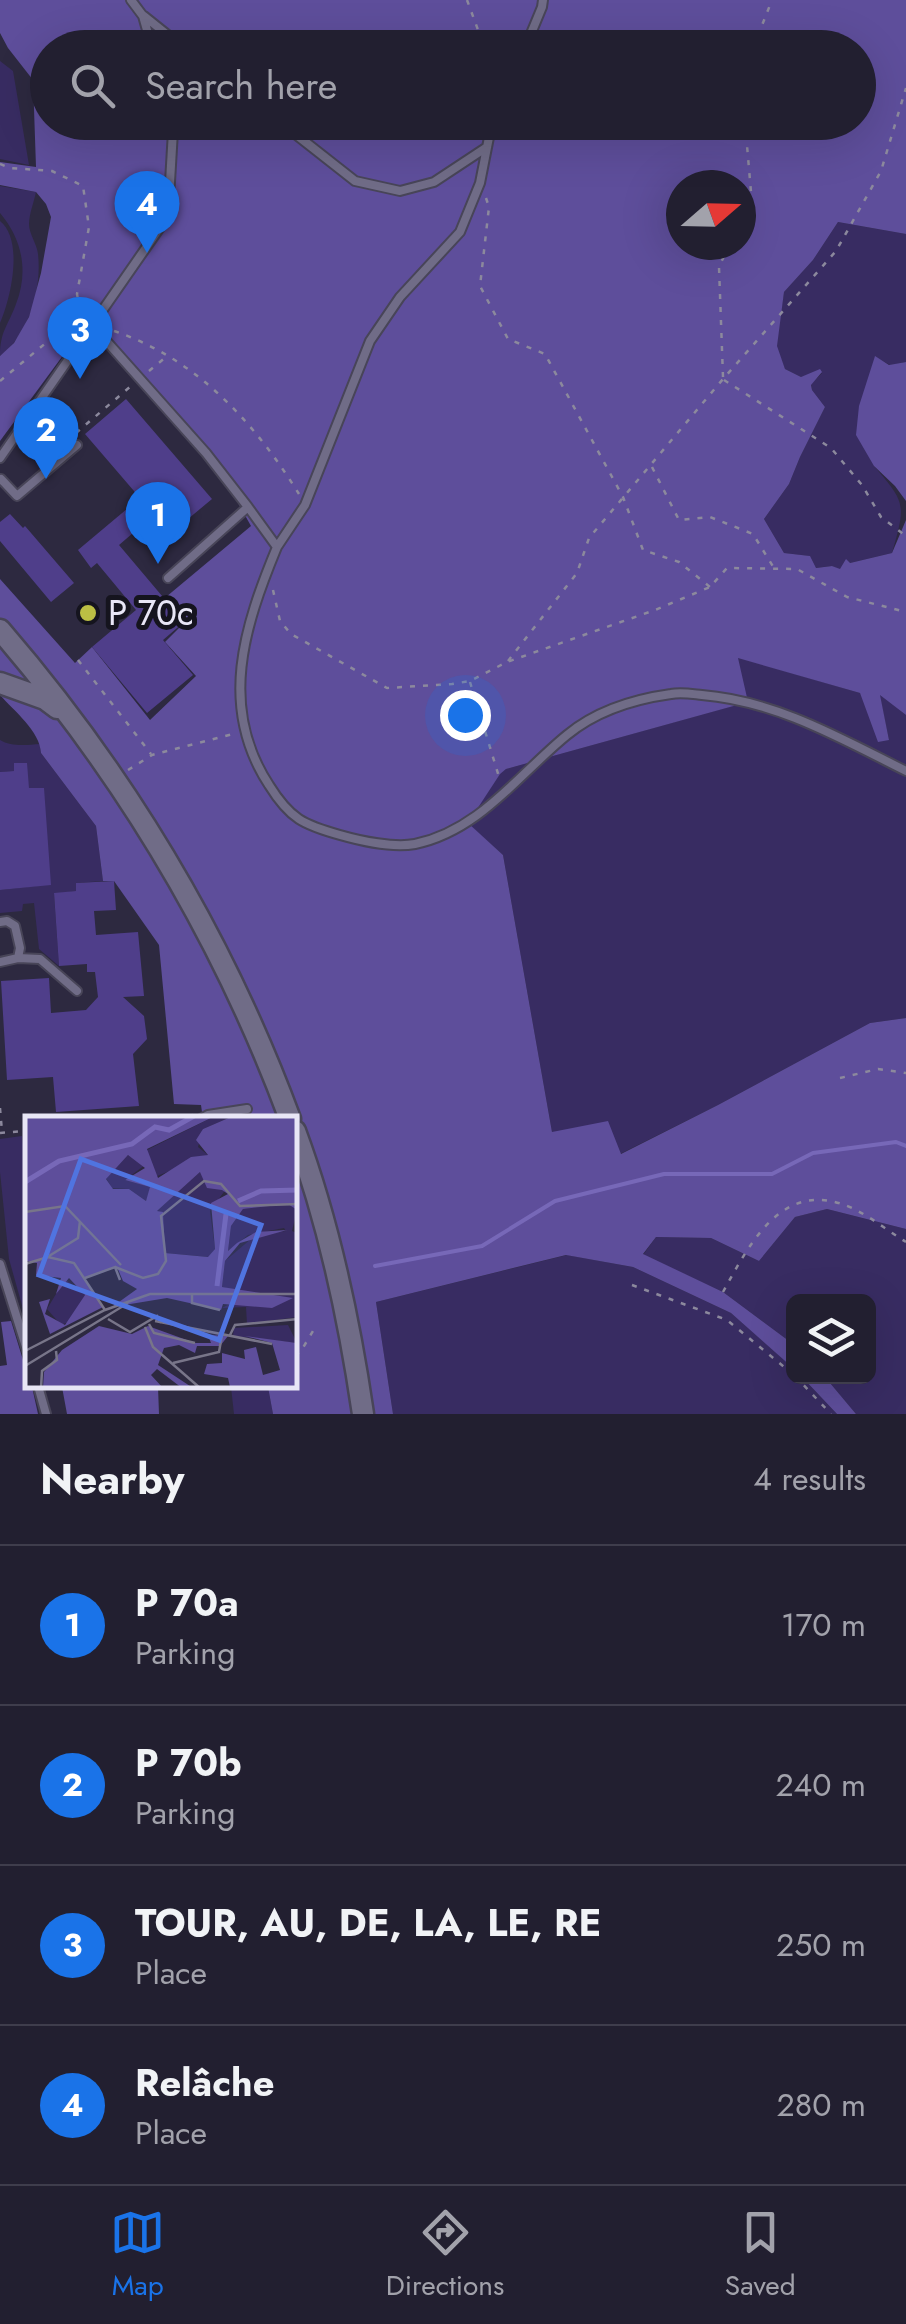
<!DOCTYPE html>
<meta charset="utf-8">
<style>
:root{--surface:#221f30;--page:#2a2738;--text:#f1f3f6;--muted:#a2a2ab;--line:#3f3d4c;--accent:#1a73e8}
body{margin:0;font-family:Jost,sans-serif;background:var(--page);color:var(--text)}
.controls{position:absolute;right:30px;bottom:30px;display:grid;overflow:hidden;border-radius:15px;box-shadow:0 10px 40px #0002}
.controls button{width:90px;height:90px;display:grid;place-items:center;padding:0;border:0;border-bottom:2px solid var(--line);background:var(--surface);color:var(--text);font:50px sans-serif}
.compass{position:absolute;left:666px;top:170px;width:90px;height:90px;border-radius:50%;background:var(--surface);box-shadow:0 10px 40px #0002;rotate:70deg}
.you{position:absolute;left:465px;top:715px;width:35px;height:35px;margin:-25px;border:8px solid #fff;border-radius:50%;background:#1a73e8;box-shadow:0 0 0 15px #1a73e833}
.badge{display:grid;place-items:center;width:65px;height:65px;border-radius:50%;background:var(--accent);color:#fff;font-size:32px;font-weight:700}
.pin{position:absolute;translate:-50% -82px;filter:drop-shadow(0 2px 5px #0008)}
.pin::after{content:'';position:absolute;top:52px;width:35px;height:30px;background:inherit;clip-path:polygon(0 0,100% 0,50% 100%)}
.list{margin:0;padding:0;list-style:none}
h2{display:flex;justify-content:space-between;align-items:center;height:130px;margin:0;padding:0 40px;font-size:42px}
h2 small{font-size:32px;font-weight:400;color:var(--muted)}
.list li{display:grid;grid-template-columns:65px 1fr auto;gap:30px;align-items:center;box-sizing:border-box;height:160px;padding:0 40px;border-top:2px solid var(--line)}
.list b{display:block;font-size:38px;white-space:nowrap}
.list p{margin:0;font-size:32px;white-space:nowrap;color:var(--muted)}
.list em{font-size:32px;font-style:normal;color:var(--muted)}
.icon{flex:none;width:55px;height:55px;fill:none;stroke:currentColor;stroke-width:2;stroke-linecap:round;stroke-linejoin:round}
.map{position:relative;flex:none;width:906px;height:1414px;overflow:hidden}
.search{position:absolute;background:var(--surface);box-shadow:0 10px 40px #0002;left:30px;right:30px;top:30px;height:110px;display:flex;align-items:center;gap:25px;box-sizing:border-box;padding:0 35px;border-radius:55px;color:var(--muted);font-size:38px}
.sheet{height:770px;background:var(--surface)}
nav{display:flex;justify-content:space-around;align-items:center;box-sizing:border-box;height:140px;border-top:2px solid var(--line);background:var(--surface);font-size:28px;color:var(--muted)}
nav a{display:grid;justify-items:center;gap:5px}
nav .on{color:var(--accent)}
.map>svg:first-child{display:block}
.green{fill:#382c62}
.forest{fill:#5e4e9b;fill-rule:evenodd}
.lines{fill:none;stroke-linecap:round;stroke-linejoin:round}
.stream{stroke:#7768b8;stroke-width:4}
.building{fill:#4f3e8a}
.lane-casing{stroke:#484558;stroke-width:12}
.secondary-casing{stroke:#484558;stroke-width:25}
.path{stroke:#8c899d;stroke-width:2.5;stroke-dasharray:5 8;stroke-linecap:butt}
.lane{stroke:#706c87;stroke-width:8}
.secondary{stroke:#706c87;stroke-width:20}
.poi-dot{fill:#bcbf44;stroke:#15141e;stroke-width:4}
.labels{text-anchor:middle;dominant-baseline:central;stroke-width:10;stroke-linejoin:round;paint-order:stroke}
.poi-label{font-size:35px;fill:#e8e6f6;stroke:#15141e;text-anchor:start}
.inset-river{fill:none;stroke:#7768b8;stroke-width:5}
.inset-road{fill:none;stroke:#787589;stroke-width:2.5}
.view{fill:#5074e0;fill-opacity:0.15;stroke:#5074e0;stroke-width:5}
.inset-edge{fill:none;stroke:#e8e6f6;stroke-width:5}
</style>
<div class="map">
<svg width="906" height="1414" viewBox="0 0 906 1414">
<rect width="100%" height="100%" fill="#2d2940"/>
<path class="green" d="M0 61 13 71 29 165 0 159Z
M0 186 36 192C34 202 29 214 29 224 29 234 37 244 38 254 42 289 29 335 0 356 0 331 8 326 16 304 29 271 22 239 0 213Z
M0 221C24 240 11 298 0 323Z
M838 222 906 234V362L890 365 875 357 869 378 874 466C906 503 906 504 892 553L850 563 840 570 832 566 815 568 809 556 784 553 764 519 789 484 800 457 825 407 812 390 811 384 822 373 801 377 785 369 776 346 784 292 813 260Z
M737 657 860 693 889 740 879 693 906 715V1018L870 1023 718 1105 620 1154 552 1132 503 855 467 823 500 773 506 769 747 702Z
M0 740C11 747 27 745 40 744L41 753 96 826 103 881 76 883V891L54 894 59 966 39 949 34 903 23 904 22 911 0 913V890L37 886 38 883 26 763H14V771L0 772Z
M22 1136 28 1185 27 1323 9 1259 0 1172V1139Z
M827 1209 906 1229V1414H856L825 1377 868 1376V1302H794L793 1344 723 1292 643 1255 656 1237 711 1238 759 1261 795 1217Z
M567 1255 633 1267 731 1313 791 1365 793 1368 794 1376 802 1377 837 1414H393L376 1302Z
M231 1387H268L273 1414H234Z"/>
<path class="forest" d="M0 0H906V234L838 222 813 260 784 292 777 346 785 369 801 377 820 369 822 372 811 385 812 390 825 407 800 457 789 484 764 519 784 553 810 556 816 568 832 566 840 569 846 559 850 563 892 553 906 520V715L880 695 889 740 878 742 860 693 738 658 748 702 506 769 500 774 468 823 503 855 552 1132 608 1121 621 1154 718 1105 870 1023 906 1018V1229L827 1209 795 1217 759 1261 711 1238 656 1237 643 1254 723 1292 793 1344V1368L731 1313 633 1267 566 1255 376 1302 393 1414H273L268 1387 295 1386V1119H203L201 1105 174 1104 159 945 114 881H103L96 826 41 753C40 731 14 711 0 695V579L75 663 92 647 150 720 196 676 165 642 186 621 166 597 251 526 219 469 92 316 0 441V356L14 343 29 317 41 273 51 217 46 204 36 192 0 185V162L36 167 33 80 8 48 0 33ZM48 48H858V122H48ZM681 185H741V245H681Z
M875 356 889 365 906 362V501L895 486 874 466 856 435 859 406Z
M11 1321 27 1373 28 1386 32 1387 38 1414H0V1366L7 1365 1 1322Z
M802 1377H825L856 1414H837Z
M62 1387H158L159 1414H67Z"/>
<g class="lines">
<path class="stream" d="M375 1266 482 1246 555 1201 664 1174H772L813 1153 896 1142 906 1146"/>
</g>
<path class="building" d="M126 399 212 499 170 534 154 515 119 545 184 622 163 640 193 675 147 713 92 647 136 610 97 563 91 568 78 550 140 498 85 434Z
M10 514 23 528 25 526 74 583 51 602 0 541V522Z
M14 763H27L29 788H44L51 885 0 890V772L14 771Z
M114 881 116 910 94 911 96 935 138 932 144 996 123 997 144 1016 147 1039 133 1054 139 1106 56 1112 53 1077 7 1080 1 981 49 978 51 1013 86 1010 98 997 95 972H87V964L59 966 54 893 76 891V883Z"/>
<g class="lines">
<g class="lane-casing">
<path id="lane" d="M131 0 143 16 152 48
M144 16 184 48
M525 48 542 7 543 0
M280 122 355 181 400 191 434 182 487 147
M93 326 206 453 248 507 168 578
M0 458 168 216 173 131 171 122
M0 480 1 479 17 496 77 445
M248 507 277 547C244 627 218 707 269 785 290 819 304 825 340 835 361 841 394 848 415 844 479 831 519 774 567 735 596 711 635 699 671 694 681 692 692 694 702 695 776 701 840 738 906 771
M277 547 305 505 370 341 400 297 460 232 480 183 492 122
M0 922 7 921 15 926 20 948 18 958 0 962
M18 958 40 959 77 991
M201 1119 208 1115 247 1109
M0 1264 28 1353
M38 1386 46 1414"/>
</g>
<g class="secondary-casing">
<path id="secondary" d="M0 630C126 776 223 938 290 1119
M0 683 45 699 57 708
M295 1131C329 1223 349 1318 363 1414"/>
</g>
<path class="path" d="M467 0 481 38 480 48
M753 48 772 0
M0 164 10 168 52 171 83 186 89 227 77 294 81 317 84 319
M486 198 489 207 480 286 508 339 545 354 623 497 643 550 679 562 710 587
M741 215 751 192 745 122
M114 331C197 359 254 422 299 494
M149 371 166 357
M723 377 719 267 729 245
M724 380 831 448 862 485 881 517 906 536
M0 381 47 342 69 338
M76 433 131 386
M652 467 679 520 710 517 753 534 774 568
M273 590 280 621 291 634 387 688 452 684 470 681 507 662 655 610 710 587 727 568 797 569 847 597 906 612
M78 660 151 754
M508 661 577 573 589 538 723 379 836 251 881 171 906 88
M470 682 500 780
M128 770 152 755 233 734
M840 1078 878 1069 906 1073
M0 1108 2 1132
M0 1133 25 1131 28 1156
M632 1285 727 1320 794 1375
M723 1292C751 1241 784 1177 852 1208 871 1217 888 1231 906 1242
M295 1356 301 1351 313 1331
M795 1376 831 1414"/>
<use href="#lane" class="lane"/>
<use href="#secondary" class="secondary"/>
</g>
<circle class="poi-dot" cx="88" cy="613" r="10"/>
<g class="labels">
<g class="poi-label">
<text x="108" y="613">P 70c</text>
</g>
</g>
<g transform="translate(25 1116)">
<rect width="272" height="272" fill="#2d2940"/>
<path d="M190 0H208L178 13 173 31 183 39 130 61 122 34ZM103 39 120 49 100 64 126 71 121 85 104 73 87 72 81 62ZM176 55 201 73 185 95 190 133 184 141 140 137 138 97 132 95ZM264 88 272 94 267 115 272 117V201L222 208 221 191 197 192 225 177 197 171 200 145 232 118 261 115 259 112 223 119 203 135 206 110 218 93ZM40 163 60 179 46 205 36 209 22 193ZM263 209 272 227 208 220 209 212Z" fill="#382c62"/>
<path d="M0 0H190L122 33 133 62 166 41 183 39 171 24 178 13 208 0H272V94L263 88 218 93 206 110 203 135 212 127 231 116 262 114 215 127 200 145 197 171 268 182 247 192 198 188 196 194 142 182 87 191 112 173 98 165 92 151 59 162 78 191 25 218 14 186 25 183 20 198 40 209 60 179 44 162 31 178 36 162 11 159 12 147 0 145ZM103 39 120 52 100 64 125 71 121 85 104 73H88L81 63ZM175 56 182 72 197 74 203 78 186 87 190 133 183 141 140 137 138 96 132 95ZM74 210 107 218 123 210 170 227H186L183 219 203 220 195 230H172L170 237 154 229 139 232 133 249 168 272H157L132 253 126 259 138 272H18L19 256 37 234ZM220 220 272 227V272L205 271 203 262 179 258 182 248 197 247V237L220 243 219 234 231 231 238 259 255 254 247 227Z" fill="#5e4e9b" fill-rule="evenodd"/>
<path class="inset-river" d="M0 66 34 45 107 28 130 11 144 14 169 0M213 85 236 75 273 74M192 170 201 98"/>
<path class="inset-road" d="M0 96 40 90 96 149M24 140 53 122 55 105M0 148 23 141 49 147 80 194M90 151 118 162 133 158 141 145 136 100 179 65 196 68 215 90 273 88M60 162 90 151 95 164M167 179V187L195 194M83 203 105 216 132 200 136 207M130 205 247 228M124 208 129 217 170 227M120 211 128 231 175 272M205 219 210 209 273 203M0 235 80 194 125 178H273M148 247 194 236 197 219M0 250 103 187M16 272 17 255 32 244 31 235"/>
<path class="view" d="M56 43 236 109 194 224 14 159Z"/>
<rect width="272" height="272" class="inset-edge"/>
</g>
</svg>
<div class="controls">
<button><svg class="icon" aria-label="layers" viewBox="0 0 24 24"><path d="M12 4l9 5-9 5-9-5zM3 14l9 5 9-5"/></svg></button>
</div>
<svg class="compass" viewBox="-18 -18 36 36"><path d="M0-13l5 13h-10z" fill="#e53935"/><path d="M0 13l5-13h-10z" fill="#a2a2ab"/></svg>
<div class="you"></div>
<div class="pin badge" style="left:158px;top:564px">1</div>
<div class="pin badge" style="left:46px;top:479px">2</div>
<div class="pin badge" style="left:80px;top:379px">3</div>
<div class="pin badge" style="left:147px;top:253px">4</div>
<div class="search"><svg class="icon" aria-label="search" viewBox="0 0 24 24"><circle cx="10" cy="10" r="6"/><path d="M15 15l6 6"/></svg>Search here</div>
</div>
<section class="sheet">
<h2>Nearby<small>4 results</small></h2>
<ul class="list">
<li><span class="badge">1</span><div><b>P 70a</b><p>Parking</p></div><em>170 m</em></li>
<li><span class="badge">2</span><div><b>P 70b</b><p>Parking</p></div><em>240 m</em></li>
<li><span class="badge">3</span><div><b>TOUR, AU, DE, LA, LE, RE</b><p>Place</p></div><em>250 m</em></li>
<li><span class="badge">4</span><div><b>Relâche</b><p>Place</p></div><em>280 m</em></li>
</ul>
</section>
<nav>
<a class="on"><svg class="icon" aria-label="map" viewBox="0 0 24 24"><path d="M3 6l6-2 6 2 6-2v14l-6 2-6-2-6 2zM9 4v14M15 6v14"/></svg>Map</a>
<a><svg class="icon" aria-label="directions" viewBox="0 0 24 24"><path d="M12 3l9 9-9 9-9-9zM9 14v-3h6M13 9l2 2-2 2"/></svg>Directions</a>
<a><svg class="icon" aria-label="saved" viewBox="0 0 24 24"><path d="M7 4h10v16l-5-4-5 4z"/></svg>Saved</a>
</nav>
